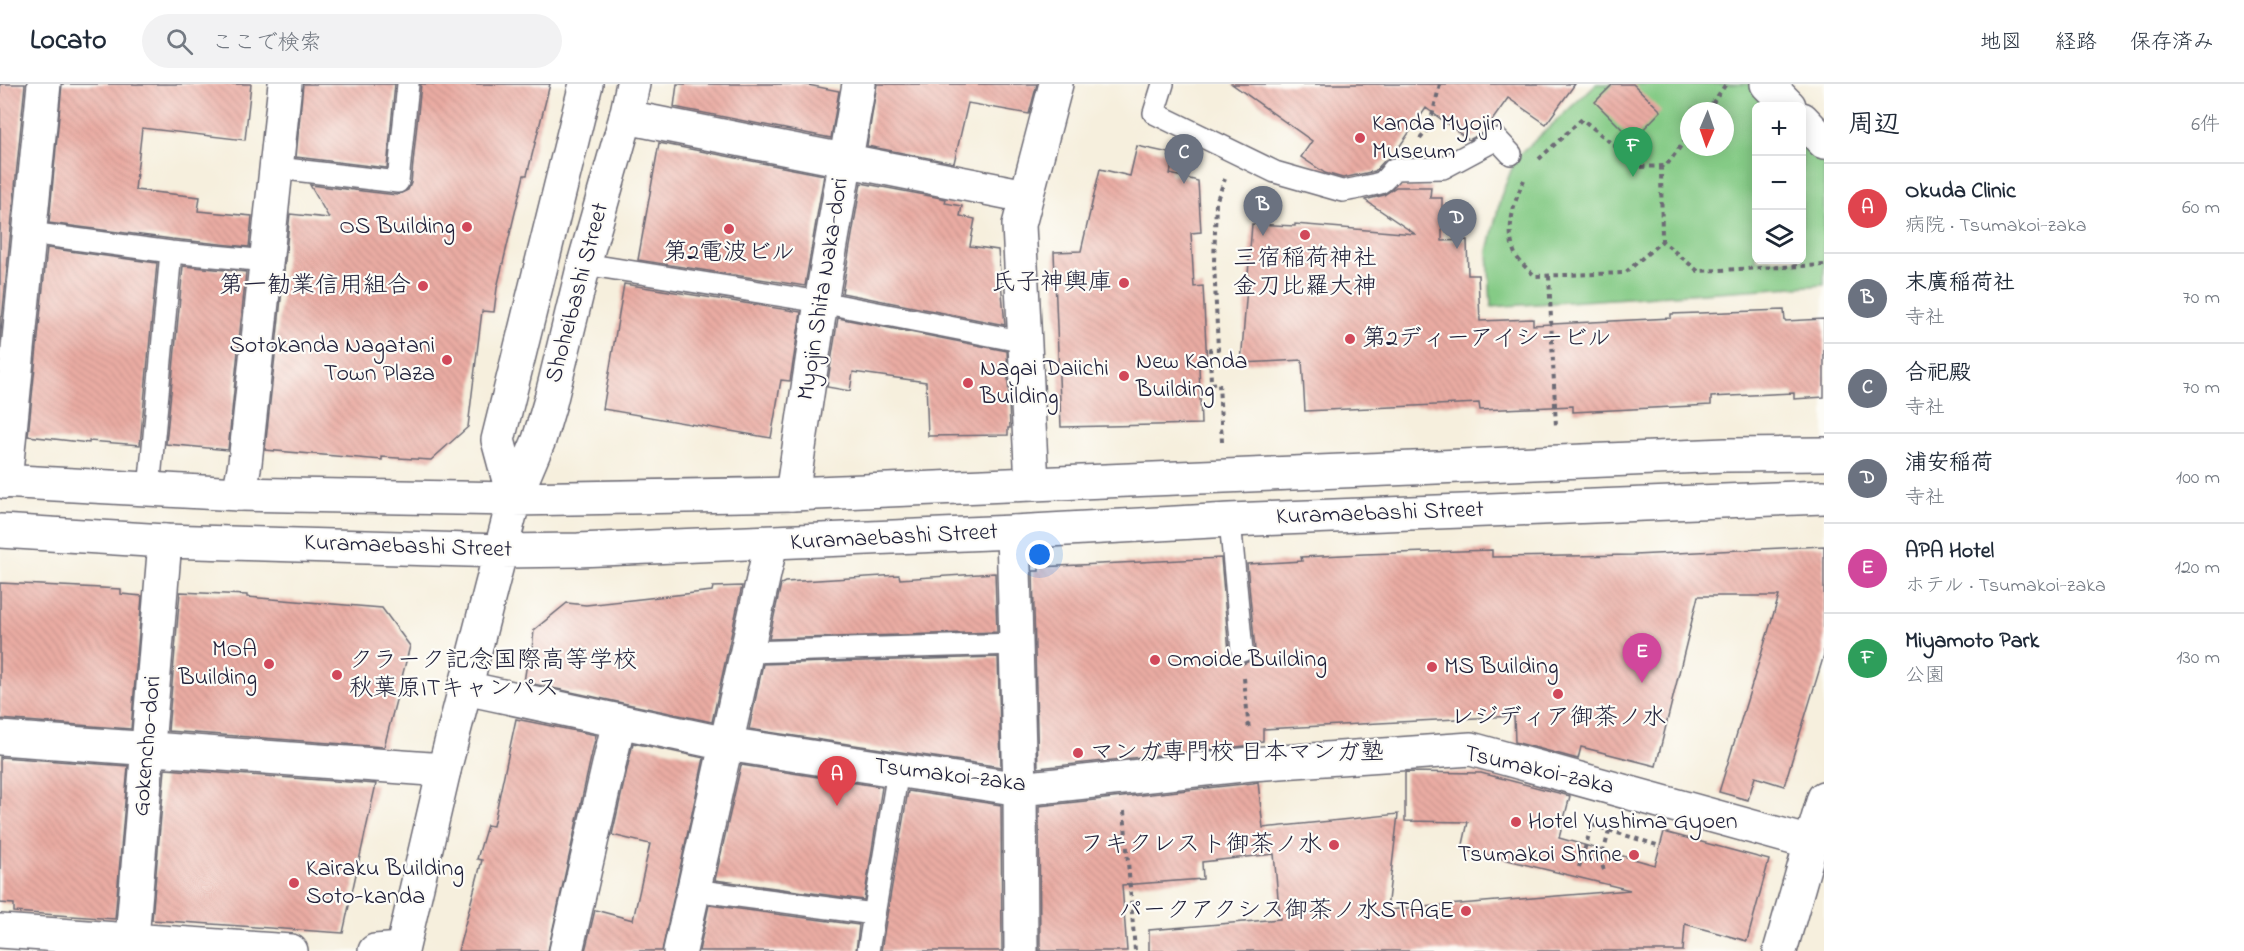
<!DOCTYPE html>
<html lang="ja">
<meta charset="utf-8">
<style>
:root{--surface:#fff;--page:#f2f2f3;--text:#1f2937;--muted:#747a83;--line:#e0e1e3;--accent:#b45309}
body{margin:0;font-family:"Indie Flower","Klee One",sans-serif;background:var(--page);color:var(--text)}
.controls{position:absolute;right:18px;top:18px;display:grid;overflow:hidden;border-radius:9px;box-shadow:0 3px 15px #0003}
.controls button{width:54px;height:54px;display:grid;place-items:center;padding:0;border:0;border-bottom:2px solid var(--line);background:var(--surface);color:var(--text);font:30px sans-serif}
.compass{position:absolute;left:1680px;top:18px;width:54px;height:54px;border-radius:50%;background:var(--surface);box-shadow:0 3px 15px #0003;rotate:182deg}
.you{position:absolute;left:1040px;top:471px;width:21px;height:21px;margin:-15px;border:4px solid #fff;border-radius:50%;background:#1a73e8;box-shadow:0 0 0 9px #1a73e833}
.badge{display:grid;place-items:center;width:39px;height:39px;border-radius:50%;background:var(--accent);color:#fff;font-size:20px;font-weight:700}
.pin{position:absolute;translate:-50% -50px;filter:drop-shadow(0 2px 3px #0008)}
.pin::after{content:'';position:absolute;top:32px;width:21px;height:18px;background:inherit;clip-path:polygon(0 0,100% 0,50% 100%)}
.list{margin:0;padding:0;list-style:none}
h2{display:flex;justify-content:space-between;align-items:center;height:78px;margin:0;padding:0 24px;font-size:26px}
h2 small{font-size:20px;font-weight:400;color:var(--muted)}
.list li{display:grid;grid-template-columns:39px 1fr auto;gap:18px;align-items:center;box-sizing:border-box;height:90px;padding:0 24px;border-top:2px solid var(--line)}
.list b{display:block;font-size:22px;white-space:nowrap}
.list p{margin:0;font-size:20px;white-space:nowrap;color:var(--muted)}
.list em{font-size:20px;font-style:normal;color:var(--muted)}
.icon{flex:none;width:33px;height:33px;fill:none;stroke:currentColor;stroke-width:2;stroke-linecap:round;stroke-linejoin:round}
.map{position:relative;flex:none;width:1824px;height:867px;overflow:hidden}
header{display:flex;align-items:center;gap:36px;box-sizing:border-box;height:84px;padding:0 30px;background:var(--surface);border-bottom:2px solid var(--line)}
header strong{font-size:28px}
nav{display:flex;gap:33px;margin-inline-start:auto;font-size:21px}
.search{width:420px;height:54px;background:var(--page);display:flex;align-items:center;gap:15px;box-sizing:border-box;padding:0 21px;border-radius:33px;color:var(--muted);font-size:22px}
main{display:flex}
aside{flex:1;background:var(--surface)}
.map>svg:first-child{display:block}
.green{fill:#85cb86;stroke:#547660;stroke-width:1.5;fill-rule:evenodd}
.building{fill:url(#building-back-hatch)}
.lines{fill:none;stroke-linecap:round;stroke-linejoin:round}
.lane-casing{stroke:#6c6a74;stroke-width:24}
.street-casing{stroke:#6c6a74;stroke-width:36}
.secondary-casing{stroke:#6c6a74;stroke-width:36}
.path{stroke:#6c6a74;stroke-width:4;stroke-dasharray:4.5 4.5;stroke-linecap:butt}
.lane{stroke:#fff;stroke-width:21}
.street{stroke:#fff;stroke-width:33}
.secondary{stroke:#fff;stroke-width:33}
.poi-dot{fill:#d1495b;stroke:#fdfcf7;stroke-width:2}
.labels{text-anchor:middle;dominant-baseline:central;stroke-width:4.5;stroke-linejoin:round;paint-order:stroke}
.poi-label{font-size:24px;fill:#22223b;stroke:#fdfcf7;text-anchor:start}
.street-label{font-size:24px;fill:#22223b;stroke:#fdfcf7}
</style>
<header>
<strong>Locato</strong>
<div class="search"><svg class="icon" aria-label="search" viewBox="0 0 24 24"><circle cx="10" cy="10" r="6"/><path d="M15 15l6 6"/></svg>ここで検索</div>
<nav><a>地図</a><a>経路</a><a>保存済み</a></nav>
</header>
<main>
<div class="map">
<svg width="1824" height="867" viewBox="0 0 1824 867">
<defs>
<pattern id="building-back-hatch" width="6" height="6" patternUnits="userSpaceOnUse" patternTransform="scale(1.5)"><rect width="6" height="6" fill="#eaaca3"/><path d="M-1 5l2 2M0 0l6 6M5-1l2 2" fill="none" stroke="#c8948d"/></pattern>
</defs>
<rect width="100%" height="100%" fill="#fdfcf7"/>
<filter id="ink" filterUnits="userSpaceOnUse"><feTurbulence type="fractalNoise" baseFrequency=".0167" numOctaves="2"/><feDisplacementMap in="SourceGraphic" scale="12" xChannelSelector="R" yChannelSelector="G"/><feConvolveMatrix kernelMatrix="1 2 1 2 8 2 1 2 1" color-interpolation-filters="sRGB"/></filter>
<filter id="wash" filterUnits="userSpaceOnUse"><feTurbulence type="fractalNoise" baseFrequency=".008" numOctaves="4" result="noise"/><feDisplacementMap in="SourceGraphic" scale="24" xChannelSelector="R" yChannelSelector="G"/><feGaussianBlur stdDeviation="1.35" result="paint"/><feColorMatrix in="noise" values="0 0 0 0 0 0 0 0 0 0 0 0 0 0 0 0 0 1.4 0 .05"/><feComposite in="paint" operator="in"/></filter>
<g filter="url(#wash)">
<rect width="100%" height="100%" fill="#f6efdd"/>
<path class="green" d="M1596 0H1751L1774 22H1756V176H1802V51L1824 74V201L1491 223 1488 167 1501 112 1516 74ZM1689 27H1725V63H1689Z"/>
<g id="blocks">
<path class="building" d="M0 0H25L0 257Z
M62 0H251L245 56 142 44 135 106 200 113 198 127 252 132 249 163 172 155 49 139Z
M303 0H395L387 84 296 73Z
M421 0H550L527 91H524L497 204 494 228 482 227 468 343 431 376 382 373V376L265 366 290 130 329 134 310 101 397 111 408 106 411 99Z
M677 0H803L839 7 831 54 674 23Z
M877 0H1037L1029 30 968 19 954 79 867 62Z
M1232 0H1575L1546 40 1508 14 1484 48 1469 56 1426 24 1393 72 1385 76 1375 87 1343 94 1325 89 1301 73 1312 57Z
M1613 0H1633L1661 27 1633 56 1595 18Z
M659 59 824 91 805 202 638 176Z
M1137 62 1174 70 1170 90 1198 97 1201 148 1191 149 1194 203 1203 202 1207 281H1199L1201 340 1061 343 1054 168 1081 167 1100 85 1130 92Z
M861 99 946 115 945 119 962 122 960 132 975 135 970 162 998 166 1005 241 842 209Z
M1396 103H1431L1430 114H1442V157L1467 156 1468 191H1478L1480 237 1533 235V241L1671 234V230L1784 226 1785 237 1824 235V313L1794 315V309L1711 313V321L1573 328V322L1480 326 1479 319 1305 327 1302 276 1241 279 1252 140 1295 142V140L1415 150 1365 116 1384 111Z
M47 164 157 179 140 361 89 357V359L28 352Z
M183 182 246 188 228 366 166 360Z
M624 200 801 228 790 297 781 296 771 354 603 325Z
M838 234 1007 267 1010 344H1008V351L928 352 926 298 853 288 850 307 827 303Z
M1824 462V571L1784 702 1755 693 1748 716 1719 708 1779 512H1698L1656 682 1581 663 1578 675 1515 658 1514 632 1263 645V657L1254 658V661L1038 684 1033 487H1039V483L1221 474 1229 568 1232 575 1243 580 1250 577 1255 566 1247 480 1302 477 1301 473 1364 470 1492 466V473L1634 471Z
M995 489 997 548 769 555 781 500 785 498 899 491 900 495Z
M0 499 121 505V510L142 512 131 645 0 635Z
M742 502 712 638 524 598 529 566H532L534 546 567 519 586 521 712 507 713 503Z
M180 508 247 511V513L382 524 410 562 384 663 168 647Z
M998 573 1001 683 749 645 763 580Z
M516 635 596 651 548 867H458L482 776 477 775 487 741 493 742Z
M633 659 704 674 662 867H585L595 826 633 836 650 760 612 751Z
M0 673 128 682 115 835 14 828V820L0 819Z
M741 681 882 703 864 816 715 796Z
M165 685 376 700 343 849 152 836Z
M1405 688 1481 689 1570 712 1559 754 1655 781 1664 748 1769 776 1747 857 1685 840 1683 867H1149V846L1280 835 1274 770 1202 778 1203 795 1122 801 1127 867H1040L1039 722 1253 699 1258 698 1263 744 1398 730 1387 826 1630 806 1462 765 1468 738 1405 737Z
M908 707 1001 721 1002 867H881Z
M709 821 859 841 856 867H699Z"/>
</g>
</g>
<g filter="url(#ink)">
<use href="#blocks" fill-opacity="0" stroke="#6c6a74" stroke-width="1.5"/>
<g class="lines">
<g class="lane-casing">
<path id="lane" d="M1163 0 1154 29 1275 88 1342 107C1346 107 1377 100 1380 99 1386 96 1390 89 1394 85L1443 84 1497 55 1511 70
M277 84 398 98 408 0
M30 149 171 168 267 177
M584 180 821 218 1025 258
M149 406 171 168
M1230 436 1242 567
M746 568 1016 560
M693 806 874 830
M868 867 898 687"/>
</g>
<g class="street-casing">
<path id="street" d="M1767 0 1789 22
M626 33 1026 112
M1802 35 1824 58
M5 398 44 0
M1032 400 1019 141 1056 0
M239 410 245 379 285 0
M792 410 821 218 859 0
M1013 448 1020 705 1021 867
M465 604 726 660 1020 705 1251 680 1471 665 1811 759
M0 654 444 686
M0 847 291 867
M131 867 165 457
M375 867 402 865
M566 867 619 637
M680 867 771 459"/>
</g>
<g class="secondary-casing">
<path id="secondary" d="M0 397 239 410 514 415 792 410 1726 371 1824 370
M514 415 498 356 586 0
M0 447 165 457 502 467 578 466 1013 448 1230 436 1824 413
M402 867 444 686 514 415 539 356 550 319 584 180 626 33 633 0
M1780 867 1824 714"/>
</g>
<path class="path" d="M1707 27 1726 0
M1420 55 1429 44 1440 0
M1539 75 1582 35 1640 83 1666 82 1689 51
M1661 82 1662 157
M1524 96C1514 117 1505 147 1515 170 1519 178 1529 186 1535 192L1625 189 1662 157 1698 187 1824 181
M1549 192 1556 343
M1222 358 1219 299 1211 300 1210 265H1218L1214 178 1216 118 1225 95
M1244 594 1249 647
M1124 727 1135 867
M1592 741 1660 762
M1579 783 1592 741 1591 735
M1604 786 1601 778 1609 747"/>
<use href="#lane" class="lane"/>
<use href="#street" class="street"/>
<use href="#secondary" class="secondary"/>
</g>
</g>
<g class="poi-dot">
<circle cx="1360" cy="54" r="6"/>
<circle cx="467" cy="143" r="6"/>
<circle cx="729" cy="145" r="6"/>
<circle cx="1305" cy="151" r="6"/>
<circle cx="1124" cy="199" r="6"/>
<circle cx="423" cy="202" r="6"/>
<circle cx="1350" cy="255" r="6"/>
<circle cx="447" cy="276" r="6"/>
<circle cx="1124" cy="292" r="6"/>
<circle cx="968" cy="299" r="6"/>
<circle cx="1155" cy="576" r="6"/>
<circle cx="269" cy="580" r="6"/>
<circle cx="1432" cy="583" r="6"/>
<circle cx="337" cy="591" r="6"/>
<circle cx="1558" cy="610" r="6"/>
<circle cx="1078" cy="669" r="6"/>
<circle cx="1516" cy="738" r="6"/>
<circle cx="1334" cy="761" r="6"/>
<circle cx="1634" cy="771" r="6"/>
<circle cx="294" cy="799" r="6"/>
<circle cx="1466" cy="827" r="6"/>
</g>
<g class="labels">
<g class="poi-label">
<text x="1372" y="40">Kanda Myojin<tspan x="1372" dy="28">Museum</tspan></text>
<text x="455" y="143" text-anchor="end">OS Building</text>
<text x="729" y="169" text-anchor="middle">第2電波ビル</text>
<text x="1305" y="175" text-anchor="middle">三宿稲荷神社<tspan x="1305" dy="28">金刀比羅大神</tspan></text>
<text x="1112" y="199" text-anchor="end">氏子神輿庫</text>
<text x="411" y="202" text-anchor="end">第一勧業信用組合</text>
<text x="1362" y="255">第2ディーアイシービル</text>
<text x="435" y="262" text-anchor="end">Sotokanda Nagatani<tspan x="435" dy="28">Town Plaza</tspan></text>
<text x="1136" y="278">New Kanda<tspan x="1136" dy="28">Building</tspan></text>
<text x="980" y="285">Nagai Daiichi<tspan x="980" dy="28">Building</tspan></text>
<text x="257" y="566" text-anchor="end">MOA<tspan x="257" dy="28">Building</tspan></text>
<text x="1167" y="576">Omoide Building</text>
<text x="349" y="577">クラーク記念国際高等学校<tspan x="349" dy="28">秋葉原ITキャンパス</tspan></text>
<text x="1444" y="583">MS Building</text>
<text x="1558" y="634" text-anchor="middle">レジディア御茶ノ水</text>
<text x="1090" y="669">マンガ専門校 日本マンガ塾</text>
<text x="1528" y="738">Hotel Yushima Gyoen</text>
<text x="1322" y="761" text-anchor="end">フキクレスト御茶ノ水</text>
<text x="1622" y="771" text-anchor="end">Tsumakoi Shrine</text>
<text x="306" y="785">Kairaku Building<tspan x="306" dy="28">Soto-kanda</tspan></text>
<text x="1454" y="827" text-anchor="end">パークアクシス御茶ノ水STAGE</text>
</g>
<g class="street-label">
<text transform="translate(824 205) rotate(-81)">Myojin Shita Naka-dori</text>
<text transform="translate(578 209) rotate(-75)">Shoheibashi Street</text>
<text transform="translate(1380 430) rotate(-2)">Kuramaebashi Street</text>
<text transform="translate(894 454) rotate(-3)">Kuramaebashi Street</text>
<text transform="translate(408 463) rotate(2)">Kuramaebashi Street</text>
<text transform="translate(148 662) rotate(-85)">Gokencho-dori</text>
<text transform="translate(1539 687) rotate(13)">Tsumakoi-zaka</text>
<text transform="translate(950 692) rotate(7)">Tsumakoi-zaka</text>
</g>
</g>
</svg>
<div class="controls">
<button>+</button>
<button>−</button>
<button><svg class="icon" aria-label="layers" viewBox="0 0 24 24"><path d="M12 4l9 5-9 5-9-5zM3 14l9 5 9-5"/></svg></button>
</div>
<svg class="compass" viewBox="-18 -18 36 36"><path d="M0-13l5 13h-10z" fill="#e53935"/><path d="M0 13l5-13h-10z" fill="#747a83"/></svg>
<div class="you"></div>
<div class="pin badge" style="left:837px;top:722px;background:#e0444e">A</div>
<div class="pin badge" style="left:1263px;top:152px;background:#6b7280">B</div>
<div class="pin badge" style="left:1184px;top:100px;background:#6b7280">C</div>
<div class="pin badge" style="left:1457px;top:165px;background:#6b7280">D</div>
<div class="pin badge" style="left:1642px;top:599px;background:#d1479c">E</div>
<div class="pin badge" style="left:1633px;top:93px;background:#2e9e5b">F</div>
</div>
<aside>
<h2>周辺<small>6件</small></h2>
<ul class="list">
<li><span class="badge" style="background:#e0444e">A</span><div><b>Okuda Clinic</b><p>病院 · Tsumakoi-zaka</p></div><em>60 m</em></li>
<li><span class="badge" style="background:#6b7280">B</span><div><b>末廣稲荷社</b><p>寺社</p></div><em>70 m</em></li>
<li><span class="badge" style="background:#6b7280">C</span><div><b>合祀殿</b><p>寺社</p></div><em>70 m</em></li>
<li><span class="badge" style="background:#6b7280">D</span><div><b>浦安稲荷</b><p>寺社</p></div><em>100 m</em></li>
<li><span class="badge" style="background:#d1479c">E</span><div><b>APA Hotel</b><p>ホテル · Tsumakoi-zaka</p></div><em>120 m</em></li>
<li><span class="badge" style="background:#2e9e5b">F</span><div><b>Miyamoto Park</b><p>公園</p></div><em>130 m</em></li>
</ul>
</aside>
</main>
